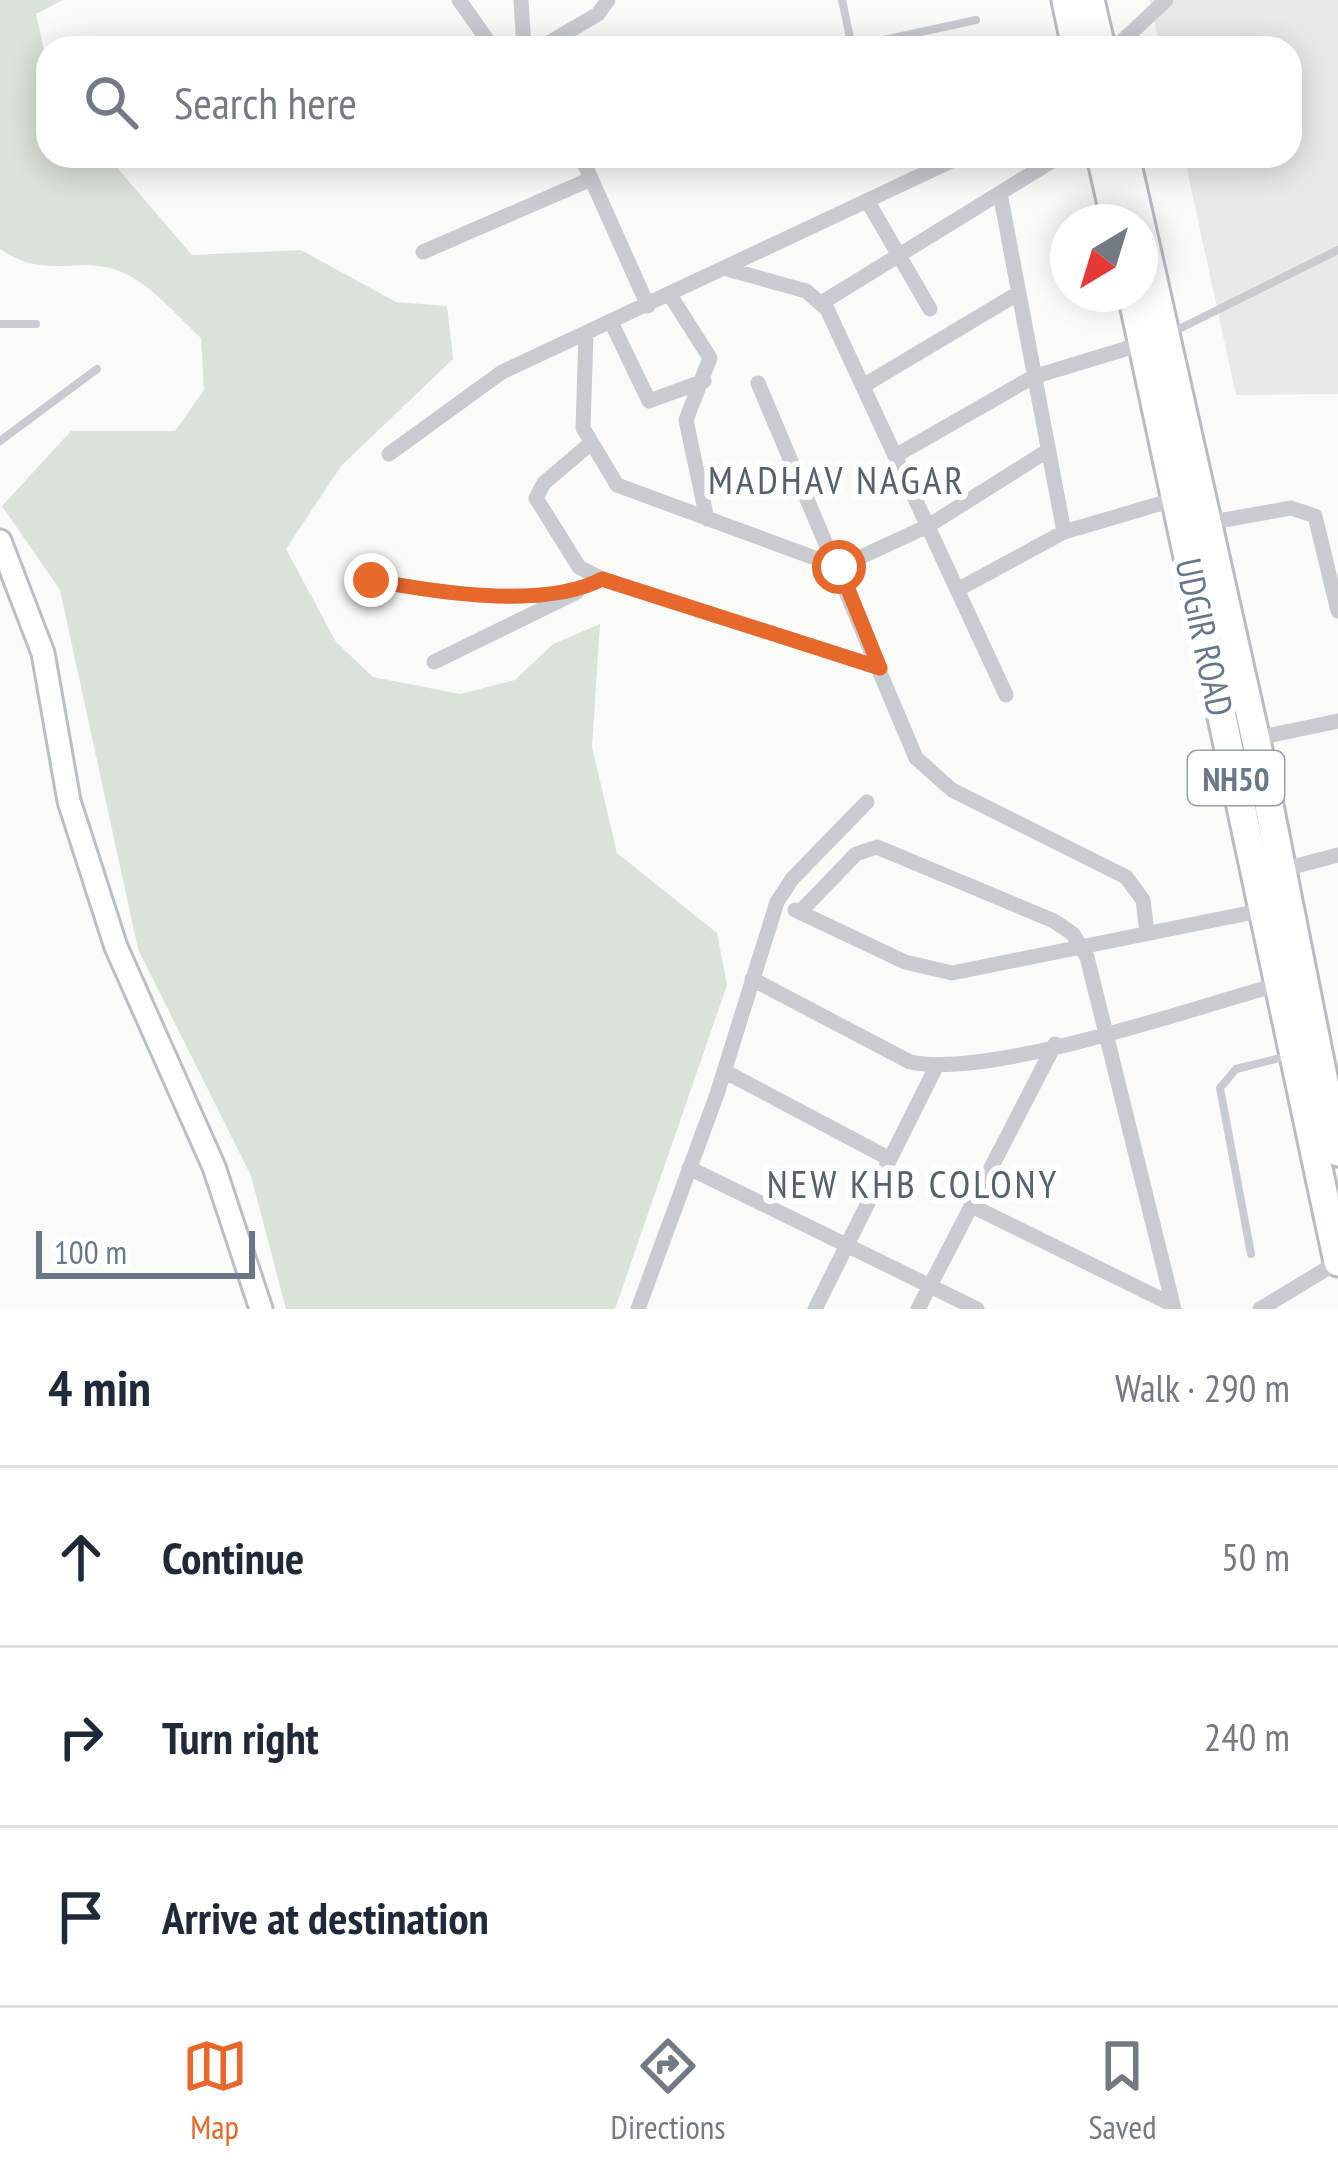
<!DOCTYPE html>
<meta charset="utf-8">
<style>
:root{--surface:#fff;--page:#f6f6f7;--text:#1f2937;--muted:#747a83;--line:#e0e1e3;--accent:#e6682b}
body{margin:0;font-family:"PT Sans Narrow",sans-serif;background:var(--page);color:var(--text)}
.compass{position:absolute;left:1050px;top:204px;width:108px;height:108px;border-radius:50%;background:var(--surface);box-shadow:0 6px 30px #0003;rotate:218deg}
.scale{position:absolute;left:36px;bottom:30px;width:219px;box-sizing:border-box;padding-left:12px;border:6px solid #687889;border-top:0;font-size:33px;line-height:42px;white-space:nowrap;color:#687889;-webkit-text-stroke:9px #fff;paint-order:stroke}
.stop{position:absolute;width:36px;height:36px;margin:-27px;border:9px solid #e6682b;border-radius:50%;background:#fff}
.stop.end{background:#e6682b;border-color:#fff;box-shadow:0 3px 12px #0008}
.list{margin:0;padding:0;list-style:none}
h2{display:flex;justify-content:space-between;align-items:center;height:156px;margin:0;padding:0 48px;font-size:51px}
h2 small{font-size:39px;font-weight:400;color:var(--muted)}
.list li{display:grid;grid-template-columns:78px 1fr auto;gap:36px;align-items:center;box-sizing:border-box;height:180px;padding:0 48px;border-top:3px solid var(--line)}
.list b{display:block;font-size:45px;white-space:nowrap}
.list em{font-size:39px;font-style:normal;color:var(--muted)}
.icon{flex:none;width:66px;height:66px;fill:none;stroke:currentColor;stroke-width:2;stroke-linecap:round;stroke-linejoin:round}
.map{position:relative;flex:none;width:1338px;height:1309px;overflow:hidden}
.search{position:absolute;background:var(--surface);box-shadow:0 6px 30px #0003;left:36px;right:36px;top:36px;height:132px;display:flex;align-items:center;gap:30px;box-sizing:border-box;padding:0 42px;border-radius:36px;color:var(--muted);font-size:45px}
.sheet{height:696px;background:var(--surface)}
nav{display:flex;justify-content:space-around;align-items:center;box-sizing:border-box;height:168px;border-top:3px solid var(--line);background:var(--surface);font-size:33px;color:var(--muted)}
nav a{display:grid;justify-items:center;gap:6px}
nav .on{color:var(--accent)}
.map>svg:first-child{display:block}
.built{fill:#e8e9e9}
.green{fill:#dbe2d9}
.lines{fill:none;stroke-linecap:round;stroke-linejoin:round}
.secondary-casing{stroke:#babfc4;stroke-width:27}
.trunk-casing{stroke:#b8bcc0;stroke-width:33}
.service{stroke:#c8cbcf;stroke-width:8}
.minor{stroke:#c8cbcf;stroke-width:15}
.secondary{stroke:#fff;stroke-width:21}
.trunk{stroke:#fff;stroke-width:27}
.route{stroke:#e6682b;stroke-width:15}
.labels{text-anchor:middle;dominant-baseline:central;stroke-width:12;stroke-linejoin:round;paint-order:stroke}
.shield{fill:#fff;stroke:#95a0ac;stroke-width:3}
.shield-label{font-size:33px;font-weight:bold;fill:#687889}
.street-label{font-size:36px;fill:#687889;stroke:#fff}
.neighbourhood-label{font-size:39px;letter-spacing:3px;fill:#56616e;stroke:#fff}
</style>
<div class="map">
<svg width="1338" height="1309" viewBox="0 0 1338 1309">
<rect width="100%" height="100%" fill="#fafaf8"/>
<path class="built" d="M1150 0H1338V394L1236 395 1184 156H1290V48H1160Z"/>
<path class="green" d="M0 0H63L36 14 48 68V156H107L192 255 301 250 396 302 447 306 453 359 341 466 286 549 336 642 373 677 460 694 515 680 553 644 600 624 592 747 617 853 717 933 727 985 615 1309H286L251 1176 138 949 60 590 2 506 71 431H175L204 390 201 338C179 318 154 288 128 275 82 251 49 283 0 249Z"/>
<g class="lines">
<g class="secondary-casing">
<path id="secondary" d="M0 541 43 653 69 801 116 947 214 1167 261 1309"/>
</g>
<g class="trunk-casing">
<path id="trunk" d="M1066 0 1076 48
M1090 0 1101 48
M1101 156 1116 222
M1125 156 1140 222
M1140 222 1256 740 1338 1152
M1132 294 1338 1262"/>
</g>
<path class="service" d="M842 0 852 47
M847 48 976 20
M0 324H36
M1173 332 1338 250
M0 441 97 369
M1251 1254 1220 1088 1236 1069 1288 1056"/>
<path class="minor" d="M459 0 493 48
M521 0 524 48
M540 48 598 14 608 0
M1115 48 1166 0
M581 156 648 306
M297 159 305 156
M1000 193 1064 532
M868 202 930 309
M423 252 591 179
M727 269 806 291 827 309 1006 695
M670 295 710 358 686 420 707 519
M823 302 1060 156
M611 322 649 401 704 381
M586 334 583 428 617 485 839 567 928 526 1047 451
M758 383 916 758 952 790 1126 877 1143 900 1147 933
M863 386 1017 294
M591 443 544 483 536 498 579 567 602 579 880 668
M389 454 502 372 962 156
M895 456 1033 377 1148 342
M1207 523 1291 508 1315 516 1338 611
M371 580C435 592 544 610 602 579
M957 590 1064 532 1176 499
M434 662 577 592
M1253 739 1338 721
M1281 870 1338 855
M795 910 905 962 952 973 1264 910
M800 912 856 854 877 847 1054 921 1073 934 1087 957 1174 1309
M752 979 910 1062C991 1079 1192 1008 1280 984
M724 1071 890 1159
M689 1168 977 1309
M972 1206 1173 1305
M638 1309 717 1094 777 902 792 879 867 802
M815 1309 936 1067
M918 1309 1055 1044
M1260 1309 1338 1262"/>
<use href="#secondary" class="secondary"/>
<use href="#trunk" class="trunk"/>
</g>
<g class="lines">
<path class="route" d="M371 580C434 592 544 610 602 579L880 668 839 567"/>
</g>
<g class="labels">
<rect class="shield" x="1188" y="751" width="96" height="54" rx="9"/>
<g class="shield-label">
<text x="1236" y="778">NH50</text>
</g>
<g class="street-label">
<text transform="translate(1205 637) rotate(78)">UDGIR ROAD</text>
</g>
<g class="neighbourhood-label">
<text x="837" y="479">MADHAV NAGAR</text>
<text x="913" y="1183">NEW KHB COLONY</text>
</g>
</g>
</svg>
<svg class="compass" viewBox="-18 -18 36 36"><path d="M0-13l5 13h-10z" fill="#e53935"/><path d="M0 13l5-13h-10z" fill="#747a83"/></svg>
<div class="scale">100 m</div>
<div class="stop" style="left:839px;top:567px"></div>
<div class="stop end" style="left:371px;top:580px"></div>
<div class="search"><svg class="icon" aria-label="search" viewBox="0 0 24 24"><circle cx="10" cy="10" r="6"/><path d="M15 15l6 6"/></svg>Search here</div>
</div>
<section class="sheet">
<h2>4 min<small>Walk · 290 m</small></h2>
<ul class="list">
<li><svg class="icon" aria-label="ahead" viewBox="0 0 24 24"><path d="M12 20V5M6 11l6-6 6 6"/></svg><div><b>Continue</b></div><em>50 m</em></li>
<li><svg class="icon" aria-label="right" viewBox="0 0 24 24"><path d="M7 20v-9h11M14 6l5 5-5 5"/></svg><div><b>Turn right</b></div><em>240 m</em></li>
<li><svg class="icon" aria-label="arrive" viewBox="0 0 24 24"><path d="M6 21V4h12l-3 4 3 4H6"/></svg><div><b>Arrive at destination</b></div></li>
</ul>
</section>
<nav>
<a class="on"><svg class="icon" aria-label="map" viewBox="0 0 24 24"><path d="M3 6l6-2 6 2 6-2v14l-6 2-6-2-6 2zM9 4v14M15 6v14"/></svg>Map</a>
<a><svg class="icon" aria-label="directions" viewBox="0 0 24 24"><path d="M12 3l9 9-9 9-9-9zM9 14v-3h6M13 9l2 2-2 2"/></svg>Directions</a>
<a><svg class="icon" aria-label="saved" viewBox="0 0 24 24"><path d="M7 4h10v16l-5-4-5 4z"/></svg>Saved</a>
</nav>
